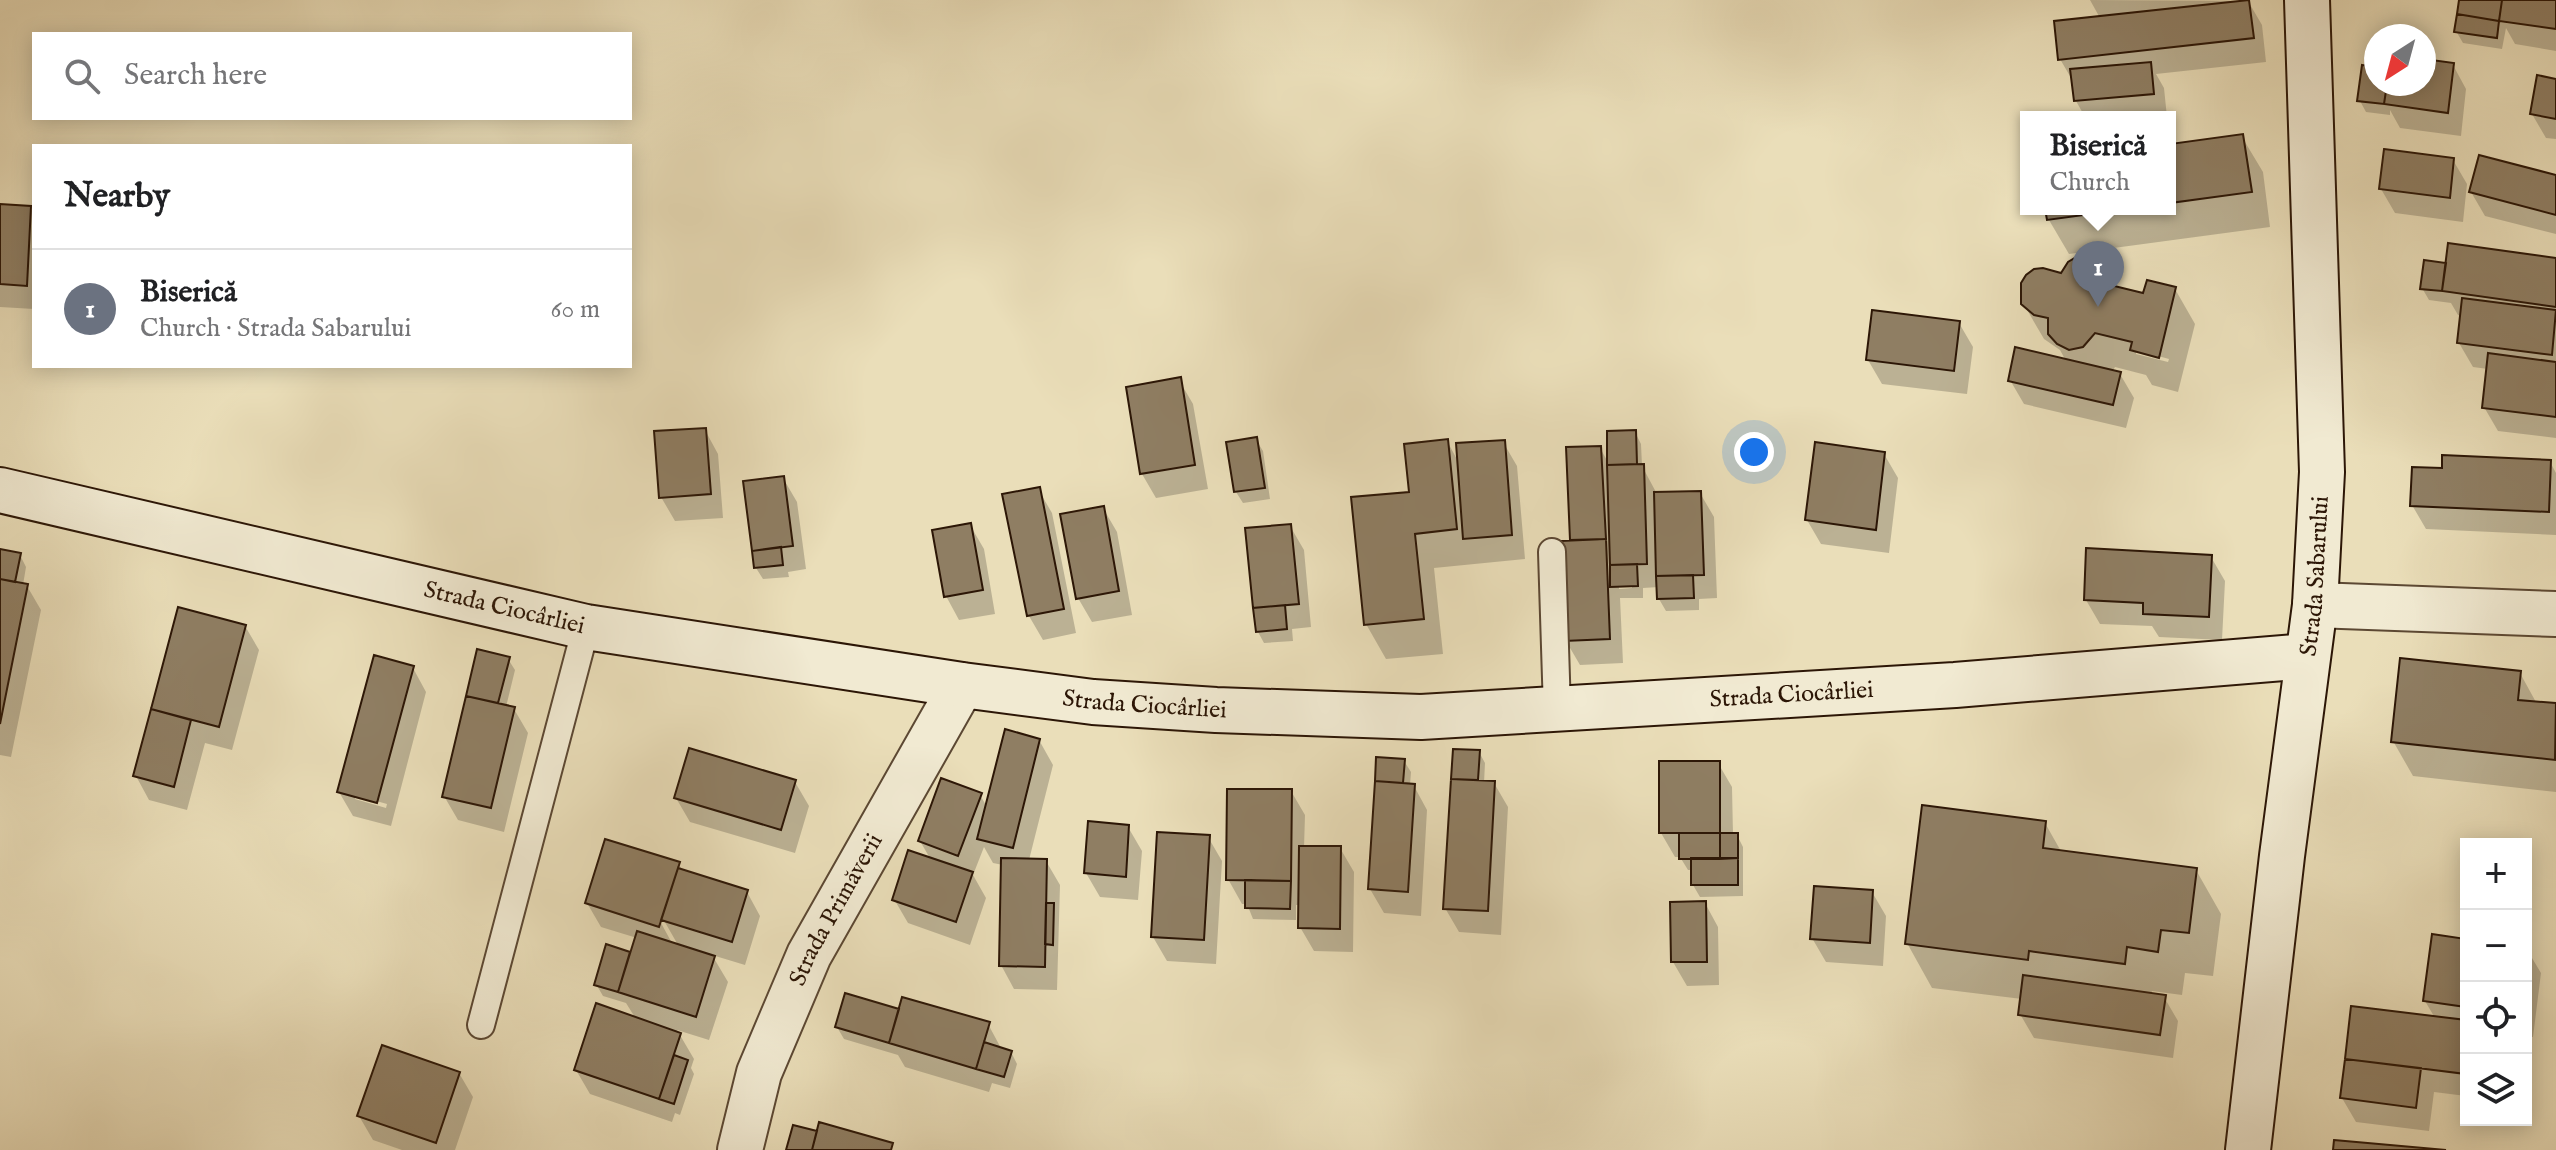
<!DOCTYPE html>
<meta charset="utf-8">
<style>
:root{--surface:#fff;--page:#f6f6f6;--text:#202124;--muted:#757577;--line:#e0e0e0;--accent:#7c3aed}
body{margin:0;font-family:"IM FELL English",serif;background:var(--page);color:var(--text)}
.controls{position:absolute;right:24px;bottom:24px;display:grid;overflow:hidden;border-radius:0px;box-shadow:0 4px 20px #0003}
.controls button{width:72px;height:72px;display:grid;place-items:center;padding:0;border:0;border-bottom:2px solid var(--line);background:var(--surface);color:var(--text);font:40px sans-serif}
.compass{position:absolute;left:2364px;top:24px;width:72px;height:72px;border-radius:50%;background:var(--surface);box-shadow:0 4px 20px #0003;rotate:216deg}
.you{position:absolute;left:1754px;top:452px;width:28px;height:28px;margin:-20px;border:6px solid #fff;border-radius:50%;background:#1a73e8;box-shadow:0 0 0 12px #1a73e833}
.badge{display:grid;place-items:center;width:52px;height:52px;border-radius:50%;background:var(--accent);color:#fff;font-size:26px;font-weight:700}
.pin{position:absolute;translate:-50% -66px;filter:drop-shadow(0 2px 4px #0008)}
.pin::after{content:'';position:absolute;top:42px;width:28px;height:24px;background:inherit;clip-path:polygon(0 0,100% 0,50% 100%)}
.popup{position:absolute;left:2020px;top:111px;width:156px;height:104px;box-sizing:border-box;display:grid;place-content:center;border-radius:0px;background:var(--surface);filter:drop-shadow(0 2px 6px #0005);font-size:26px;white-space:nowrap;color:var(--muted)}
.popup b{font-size:30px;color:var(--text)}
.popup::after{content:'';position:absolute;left:50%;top:100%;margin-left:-16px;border:16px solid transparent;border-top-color:var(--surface)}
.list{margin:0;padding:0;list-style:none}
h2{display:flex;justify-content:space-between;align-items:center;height:104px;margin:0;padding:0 32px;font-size:34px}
h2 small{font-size:26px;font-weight:400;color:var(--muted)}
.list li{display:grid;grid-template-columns:52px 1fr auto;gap:24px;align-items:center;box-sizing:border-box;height:120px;padding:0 32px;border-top:2px solid var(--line)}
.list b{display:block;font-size:30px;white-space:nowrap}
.list p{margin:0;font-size:26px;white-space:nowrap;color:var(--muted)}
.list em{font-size:26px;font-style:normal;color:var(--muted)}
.icon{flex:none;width:44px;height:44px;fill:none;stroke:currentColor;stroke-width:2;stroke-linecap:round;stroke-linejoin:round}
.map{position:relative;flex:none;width:2556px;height:1150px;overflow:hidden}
.search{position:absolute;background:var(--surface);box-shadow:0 4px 20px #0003;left:32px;top:32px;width:600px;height:88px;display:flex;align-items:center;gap:20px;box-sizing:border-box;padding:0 28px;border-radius:0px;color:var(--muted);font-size:30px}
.panel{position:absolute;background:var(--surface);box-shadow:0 4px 20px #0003;left:32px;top:144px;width:600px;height:224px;border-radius:0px}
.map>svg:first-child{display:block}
.shadow{fill:#0003;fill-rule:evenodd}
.building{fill:#8f7e63;stroke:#2c1606;stroke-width:2}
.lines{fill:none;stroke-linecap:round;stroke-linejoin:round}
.lane-casing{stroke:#5c4833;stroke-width:30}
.street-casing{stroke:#5c4833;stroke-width:48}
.secondary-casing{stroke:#2c1606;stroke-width:48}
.lane{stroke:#f1ead2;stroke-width:26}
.street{stroke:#f1ead2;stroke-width:44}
.secondary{stroke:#f1ead2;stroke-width:44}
.labels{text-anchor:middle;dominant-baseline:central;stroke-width:6;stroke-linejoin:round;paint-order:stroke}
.street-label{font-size:24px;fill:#2c1606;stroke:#f1ead2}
</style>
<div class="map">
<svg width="2556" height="1150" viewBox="0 0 2556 1150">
<rect width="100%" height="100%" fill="#eadeb9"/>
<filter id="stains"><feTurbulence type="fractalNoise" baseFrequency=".0025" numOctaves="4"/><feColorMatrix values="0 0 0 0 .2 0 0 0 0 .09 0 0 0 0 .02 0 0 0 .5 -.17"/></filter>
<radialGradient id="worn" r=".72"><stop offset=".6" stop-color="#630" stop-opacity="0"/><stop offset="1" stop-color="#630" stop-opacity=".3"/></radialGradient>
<path class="shadow" d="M2090 0 2248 1 2262 25 2266 62 2156 74 2164 88 2167 117H2085L2076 101 2074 83 2060 59 2100 18Z
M2461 0H2556V51L2515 44 2506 28 2502 49 2463 43 2456 31Z
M2424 61 2453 65 2466 89 2461 136 2400 128 2390 110V115L2366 112 2360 101 2376 69V84H2424Z
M2556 81V139L2546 138 2532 114Z
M2242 137 2263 172 2270 227 2069 254 2049 220 2047 209H2170V147Z
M2453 160 2467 184 2463 222 2395 213 2381 189Z
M2556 177V234L2485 216 2471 192Z
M0 206 30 208 34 215V309L0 307Z
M2556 260V438L2498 431 2484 407 2488 369 2473 367 2459 343 2462 316 2458 315 2451 303 2429 300 2422 288 2445 264Z
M2100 266 2112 287 2144 295 2175 289 2195 324 2178 392 2152 385 2146 375 2115 367 2112 372 2120 374 2134 398 2126 428 2024 404 2010 380 2066 361 2060 350 2044 339 2023 303 2062 275ZM2136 350 2169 359 2168 362 2136 354Z
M1959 323 1973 347 1967 394 1882 384 1868 360Z
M1179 380 1193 404 1208 489 1156 498 1142 474Z
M705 430 718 454 723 518 675 521 661 497Z
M1635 432 1641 444 1642 466 1657 494 1700 493 1714 517 1717 598 1699 599V610L1666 611 1659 599V587L1643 588V598H1620L1623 663 1580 665 1566 641 1572 542 1568 449 1600 448 1609 464ZM1632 584V588L1619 589V585Z
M1256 440 1263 451 1270 499 1243 503 1236 492 1229 444Z
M1447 441 1459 463 1503 442 1517 466 1525 559 1434 568 1443 654 1386 659 1366 624 1411 493Z
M1884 454 1898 478 1889 553 1821 544 1807 520Z
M2550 462 2556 473V535L2426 529 2412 505 2444 470Z
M783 478 797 502 806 569 788 572 789 577 763 579 756 568Z
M1038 489 1052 513 1076 633 1043 640 1029 616Z
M1103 508 1117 532 1132 615 1092 622 1078 598Z
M970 525 984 549 995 614 959 620 946 596Z
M1290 526 1304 550 1311 627 1292 629 1293 641 1264 643 1258 632Z
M0 551 20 555 26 567 23 585 27 586 41 610 11 757 0 755Z
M2211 557 2225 581 2222 640 2159 637 2152 626 2100 624 2086 600Z
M180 609 245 626 259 650 232 750 205 743 187 810 149 800 136 776Z
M479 652 508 659 515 670 506 707 514 709 528 733 504 832 458 820 444 796Z
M413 668 426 692 391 826 353 816 339 792ZM355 795 387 804 386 808 355 799Z
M2520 673 2537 704 2556 705V792L2413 776 2393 741Z
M1039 740 1053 765 1029 860 1046 861 1060 885 1057 990 1014 989 1001 965 1003 865 993 863 984 847 973 875 986 898 970 945 908 923 894 899 931 860 920 841 980 795 987 807Z
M1479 752 1485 763 1484 783H1494L1508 807 1501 935 1459 932 1445 908 1456 781 1453 778Z
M1378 759 1404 761 1411 772 1410 785 1414 786 1427 810 1421 916 1384 913 1370 889Z
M1718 763 1732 787 1733 835H1737L1743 847V896L1700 897 1693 885V870H1688L1680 857H1675L1661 833Z
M795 782 809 806 795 853 690 822 676 798Z
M1291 791 1305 815 1304 848H1340L1354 872 1353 952 1314 951 1300 927V905H1296V920L1253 919 1247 904H1242L1228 879Z
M2045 823 2062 853 2196 870 2221 914 2213 976 2185 973 2182 995 2152 991 2151 995 2164 997 2178 1021 2173 1058 2034 1038 2020 1014 2022 999 1932 988 1907 943Z
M1128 827 1142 851 1138 900 1100 897 1086 873Z
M1208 837 1222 861 1216 964 1167 961 1153 937Z
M678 864 684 872 747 892 760 916 745 965 712 955 728 982 709 1040 677 1030 694 1059 691 1068 694 1074 680 1115 675 1113 672 1122 590 1094 576 1070 636 1019 626 1003 603 996 596 984 608 947 631 954 637 938 601 927 587 903ZM658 910 678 945H673L655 912Z
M1872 892 1886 916 1883 966 1826 962 1812 938Z
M1705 903 1718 927 1719 985 1687 986 1673 962Z
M2466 941V1096L2434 1092 2429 1131 2356 1122 2342 1098 2435 1018 2425 1001Z
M2526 948 2541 973 2533 1037 2526 1036Z
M900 1011 988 1024 1002 1050 1011 1052 1017 1064 1010 1088 992 1083 989 1092 905 1067 898 1055 844 1039 837 1027Z
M459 1073 473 1097 455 1150H402L373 1140 359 1116Z"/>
<path class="building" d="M2249 0 2254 38 2058 60 2054 21Z
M2459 0H2502L2499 21 2457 14Z
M2502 0H2556V29L2499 21Z
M2457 14 2499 21 2497 38 2454 32Z
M2424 59 2454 63 2448 113 2384 104 2387 84H2424Z
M2151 62 2154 94 2074 101 2070 69Z
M2362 65 2376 67V84H2387L2384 104 2357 101Z
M2537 75 2556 79V119L2530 114Z
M2243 134 2252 192 2170 203V144Z
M2384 149 2454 158 2450 198 2379 189Z
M2479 155 2556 175V215L2469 192Z
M0 204 31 206 27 286 0 284Z
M2045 209H2128L2047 220Z
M2448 243 2556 258V307L2442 291Z
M2078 256H2089L2102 265 2106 272V284L2143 293 2147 280 2176 287 2159 358 2130 350 2132 342 2095 333 2083 347 2069 350 2057 344 2048 334V318L2034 315 2021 304V283L2026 275 2034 269 2043 268 2061 273 2068 262Z
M2424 260 2446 263 2442 291 2420 289Z
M2462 298 2556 310 2552 355 2457 343Z
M1872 310 1960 321 1954 371 1866 360Z
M2015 347 2121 372 2113 405 2008 381Z
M2488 353 2556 362V417L2482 408Z
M1181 377 1195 465 1140 474 1126 387Z
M706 428 711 494 659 498 654 431Z
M1636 430 1637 464 1607 465V431Z
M1257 437 1265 488 1234 492 1226 442Z
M1448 439 1457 529 1415 534 1424 619 1364 625 1351 497 1409 492 1404 444Z
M1505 440 1512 535 1463 539 1456 443Z
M1815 442 1885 452 1876 530 1805 520Z
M1601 446 1606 539 1570 540 1566 447Z
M2442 455 2551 460 2549 512 2410 506 2412 467 2442 468Z
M1644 464 1647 564 1610 565 1607 465Z
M784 476 793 546 752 551 743 481Z
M1040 487 1064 609 1027 616 1002 494Z
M1701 491 1704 575 1656 576 1654 492Z
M1104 506 1119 591 1076 599 1060 514Z
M971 523 983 590 944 597 932 530Z
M1291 524 1299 604 1253 608 1245 528Z
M1606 539 1610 639 1564 641 1560 541Z
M781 547 783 565 754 568 752 551Z
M2086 548 2212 555 2209 617 2143 614V603L2084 600Z
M0 549 21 553 15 582 0 579Z
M1637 564 1638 586 1610 587V565Z
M1693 575 1694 598 1657 599 1656 576Z
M0 579 28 584 0 724Z
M1285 605 1287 629 1256 632 1253 608Z
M178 607 246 625 219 727 151 709Z
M477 649 510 657 498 703 466 696Z
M374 655 414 666 377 803 337 792Z
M2400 658 2521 671 2518 700 2556 703 2555 760 2391 742Z
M466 696 515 707 491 808 442 797Z
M151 709 191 720 174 787 133 776Z
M1005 729 1040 739 1013 848 977 839Z
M689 748 796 780 781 830 674 798Z
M1453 749 1480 750 1478 780 1451 779Z
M1376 757 1405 759 1403 783 1375 781Z
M1659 761H1720V833H1659Z
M941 778 982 793 958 856 918 841Z
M1451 779 1495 781 1488 911 1443 909Z
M1375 781 1415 784 1408 892 1368 889Z
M1227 789H1292L1291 881 1226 880Z
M1922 805 2046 821 2043 848 2197 868 2189 933 2161 930 2158 952 2127 947 2125 964 2029 951 2028 960 1905 944Z
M1088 821 1129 825 1126 877 1084 873Z
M1157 832 1210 835 1204 940 1151 937Z
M1679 833H1720V859H1679Z
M1720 833H1738V858L1720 859Z
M605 839 680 862 659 927 585 903Z
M1299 846H1341L1340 929 1298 928Z
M908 850 973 872 956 922 892 900Z
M1001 858 1047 859 1045 967 999 966Z
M1691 858H1738V885H1691Z
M678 868 748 890 732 942 661 920Z
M1245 880 1291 881 1290 909 1245 908Z
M1814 886 1873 890 1870 943 1810 939Z
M1706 901 1707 962H1671L1670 902Z
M1046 903H1054L1053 945 1045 944Z
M637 931 715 956 696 1017 618 992Z
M2432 934 2466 939V1007L2423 1001Z
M606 944 630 952 618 992 594 985Z
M2023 975 2166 995 2160 1035 2018 1015Z
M845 993 899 1009 889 1043 835 1027Z
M902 997 990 1022 976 1069 889 1043Z
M596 1003 681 1033 659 1099 574 1070Z
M2351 1006 2466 1020V1074L2345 1059Z
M984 1042 1012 1051 1004 1077 976 1069Z
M382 1045 460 1072 436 1143 357 1116Z
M674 1055 688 1060 674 1104 659 1099Z
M2345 1059 2421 1068 2416 1108 2340 1098Z
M819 1122 893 1143 891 1150H812Z
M793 1125 817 1131 812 1150H786Z
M2334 1140 2446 1150H2333Z"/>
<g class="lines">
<g class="lane-casing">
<path id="lane" d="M1552 552 1557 710
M481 1025 586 627"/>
</g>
<g class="street-casing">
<g id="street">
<path d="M2315 605 2556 614"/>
<path id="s1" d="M740 1150 759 1073 809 955 962 685"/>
</g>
</g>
<g class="secondary-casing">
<g id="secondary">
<path id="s2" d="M0 490 586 627 962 685 1093 702 1216 710 1421 717 1955 685 2307 656"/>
<path id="s3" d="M2248 1150 2282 856 2315 605 2322 472 2307 0"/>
</g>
</g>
<use href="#lane" class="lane"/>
<use href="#street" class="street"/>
<use href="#secondary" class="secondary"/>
</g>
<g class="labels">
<g class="street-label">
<text stroke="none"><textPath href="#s3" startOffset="578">Strada Sabarului</textPath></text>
<text stroke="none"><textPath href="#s2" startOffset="518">Strada Ciocârliei</textPath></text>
<text stroke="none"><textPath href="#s2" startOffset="1814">Strada Ciocârliei</textPath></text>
<text stroke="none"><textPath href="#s2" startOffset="1166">Strada Ciocârliei</textPath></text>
<text stroke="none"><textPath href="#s1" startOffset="260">Strada Primăverii</textPath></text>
</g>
</g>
<rect width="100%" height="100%" filter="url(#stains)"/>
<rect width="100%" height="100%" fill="url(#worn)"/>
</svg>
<div class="controls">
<button>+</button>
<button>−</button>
<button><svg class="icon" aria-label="locate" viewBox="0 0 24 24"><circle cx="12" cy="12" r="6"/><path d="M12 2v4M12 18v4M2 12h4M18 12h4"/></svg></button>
<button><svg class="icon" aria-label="layers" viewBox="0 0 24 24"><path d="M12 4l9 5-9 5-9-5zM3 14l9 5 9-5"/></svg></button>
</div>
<svg class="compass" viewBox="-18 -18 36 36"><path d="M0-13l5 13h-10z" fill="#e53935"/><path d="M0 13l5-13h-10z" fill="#757577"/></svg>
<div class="you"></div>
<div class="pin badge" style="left:2098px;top:307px;background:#6b7280">1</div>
<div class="popup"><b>Biserică</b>Church</div>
<div class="search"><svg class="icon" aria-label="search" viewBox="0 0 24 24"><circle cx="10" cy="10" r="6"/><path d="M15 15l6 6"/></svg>Search here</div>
<section class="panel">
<h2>Nearby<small></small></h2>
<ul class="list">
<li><span class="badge" style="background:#6b7280">1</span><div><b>Biserică</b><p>Church · Strada Sabarului</p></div><em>60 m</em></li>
</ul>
</section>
</div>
